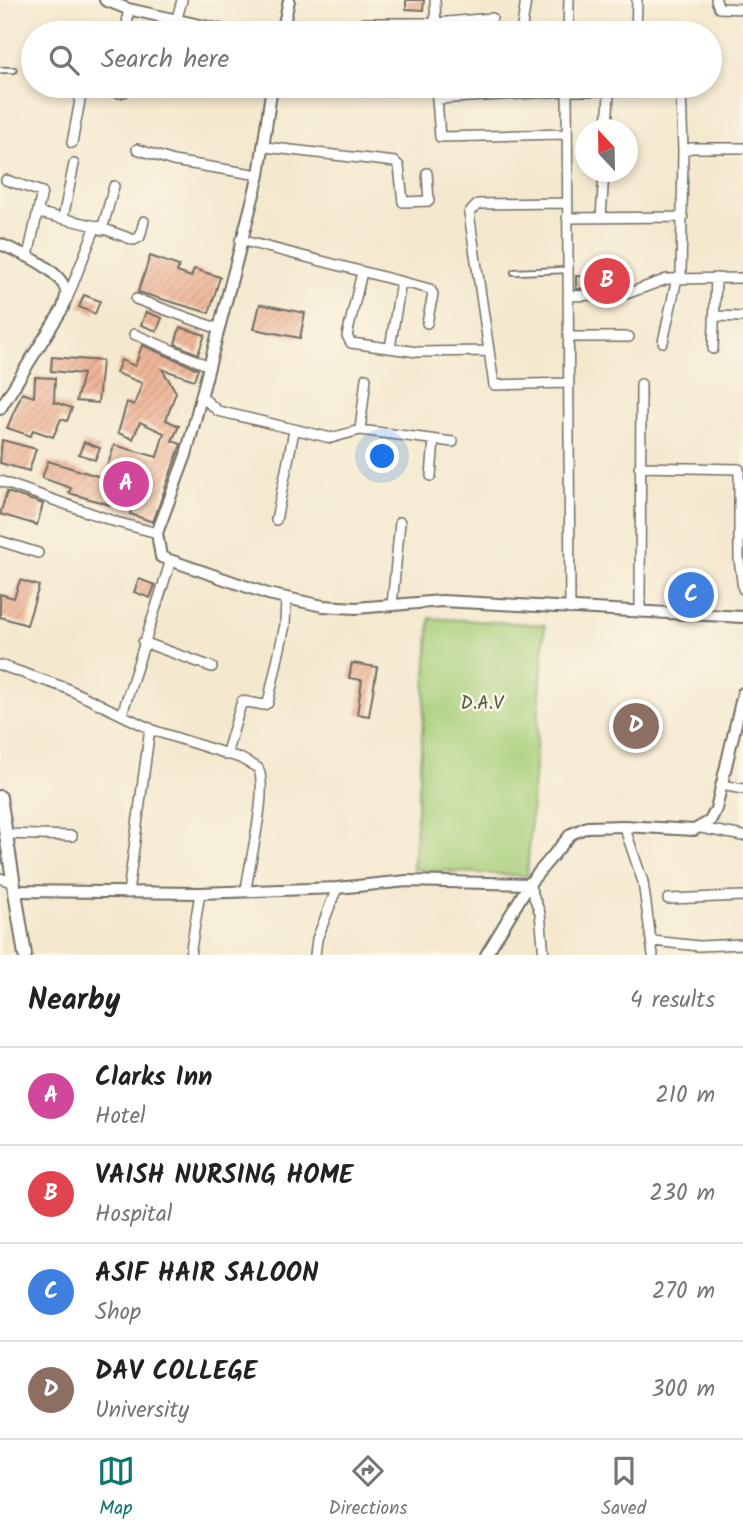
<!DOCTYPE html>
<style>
:root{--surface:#fff;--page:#f2f2f2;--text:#222;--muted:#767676;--line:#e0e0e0;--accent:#0f766e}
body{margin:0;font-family:Kalam,sans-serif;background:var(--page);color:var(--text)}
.compass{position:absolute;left:575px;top:119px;width:63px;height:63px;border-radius:50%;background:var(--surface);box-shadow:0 4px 10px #0003;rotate:338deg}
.you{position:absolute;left:383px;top:457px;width:24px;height:24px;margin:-18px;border:5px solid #fff;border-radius:50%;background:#1a73e8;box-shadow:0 0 0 10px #1a73e833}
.badge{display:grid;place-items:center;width:46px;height:46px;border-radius:50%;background:var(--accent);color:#fff;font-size:23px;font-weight:700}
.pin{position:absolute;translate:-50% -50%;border:4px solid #fff;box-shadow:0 2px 7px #0006}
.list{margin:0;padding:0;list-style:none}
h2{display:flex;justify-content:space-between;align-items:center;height:91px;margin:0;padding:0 28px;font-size:30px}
h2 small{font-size:23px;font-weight:400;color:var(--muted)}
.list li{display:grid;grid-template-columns:46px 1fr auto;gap:21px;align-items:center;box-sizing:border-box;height:98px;padding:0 28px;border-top:2px solid var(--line)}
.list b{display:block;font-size:26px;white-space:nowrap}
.list p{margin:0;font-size:23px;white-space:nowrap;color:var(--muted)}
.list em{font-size:23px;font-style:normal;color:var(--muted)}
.icon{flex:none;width:38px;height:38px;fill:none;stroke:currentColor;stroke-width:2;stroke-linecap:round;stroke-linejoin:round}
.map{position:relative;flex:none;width:743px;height:955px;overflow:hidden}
.search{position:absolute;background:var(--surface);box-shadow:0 4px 10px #0003;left:21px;right:21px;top:21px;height:77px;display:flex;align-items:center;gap:18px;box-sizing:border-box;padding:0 24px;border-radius:38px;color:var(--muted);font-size:26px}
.sheet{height:483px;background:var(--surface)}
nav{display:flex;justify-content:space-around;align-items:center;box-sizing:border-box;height:98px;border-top:2px solid var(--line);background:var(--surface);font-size:19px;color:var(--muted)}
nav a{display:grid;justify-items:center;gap:4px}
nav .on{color:var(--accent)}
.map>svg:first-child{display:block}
.green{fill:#a7cf7a;stroke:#697d52;stroke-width:2}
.building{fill:url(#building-hatch)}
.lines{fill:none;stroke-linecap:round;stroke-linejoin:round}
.service-casing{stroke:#716e64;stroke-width:8}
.minor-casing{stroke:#716e64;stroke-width:12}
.tertiary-casing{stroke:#716e64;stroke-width:14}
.secondary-casing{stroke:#716e64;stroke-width:16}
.service{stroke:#fff;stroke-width:4.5}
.minor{stroke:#fff;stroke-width:9}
.tertiary{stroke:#fff;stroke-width:10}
.secondary{stroke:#fff;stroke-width:12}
.labels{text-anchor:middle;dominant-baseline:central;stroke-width:5;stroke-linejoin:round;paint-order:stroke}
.park-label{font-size:19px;fill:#505c43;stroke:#fcf5e5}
</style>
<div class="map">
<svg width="743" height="955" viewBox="0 0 743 955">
<defs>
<pattern id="building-hatch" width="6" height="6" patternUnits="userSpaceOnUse" patternTransform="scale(1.75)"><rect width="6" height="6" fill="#eeb598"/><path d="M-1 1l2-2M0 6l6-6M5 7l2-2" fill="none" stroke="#cc9c83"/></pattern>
</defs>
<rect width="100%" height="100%" fill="#fcf5e5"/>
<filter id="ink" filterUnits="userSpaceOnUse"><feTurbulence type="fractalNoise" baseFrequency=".0143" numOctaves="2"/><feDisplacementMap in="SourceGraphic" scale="14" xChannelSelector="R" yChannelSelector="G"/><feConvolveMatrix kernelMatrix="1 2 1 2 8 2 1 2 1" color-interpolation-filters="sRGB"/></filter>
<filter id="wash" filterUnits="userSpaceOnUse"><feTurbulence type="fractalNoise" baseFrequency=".00686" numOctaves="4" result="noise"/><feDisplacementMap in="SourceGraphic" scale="28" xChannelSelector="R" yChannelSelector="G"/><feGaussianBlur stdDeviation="1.57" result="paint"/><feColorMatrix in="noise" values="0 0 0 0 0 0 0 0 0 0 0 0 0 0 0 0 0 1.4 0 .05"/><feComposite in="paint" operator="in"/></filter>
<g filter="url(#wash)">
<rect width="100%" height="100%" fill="#f4e9cf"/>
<path class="green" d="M430 618 545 625 527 876 413 869Z"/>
<g id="blocks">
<path class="building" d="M406 0H424L423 10 406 9Z
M150 256 179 266 177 272 191 277 194 269 220 277 209 313 138 292Z
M576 276 598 278 597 288 576 289Z
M84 295 100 301 95 314 79 307Z
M260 304 305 313 300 338 254 329Z
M146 312 162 318 157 331 141 325Z
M180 327 205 335 198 354 175 344Z
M142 345 198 369 194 380 162 369 176 392 166 420 179 426 172 441 181 444 153 522 130 514 131 511 69 493 71 488 42 478 48 461 104 478 114 445 157 457 164 433 140 422 133 439 118 433 127 402 134 405 142 383 116 373 121 360 135 366Z
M52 357 102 361 98 403 76 401 83 374 51 371Z
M35 377 55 378 54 402 72 408 67 421 61 419 53 437 33 430 31 436 7 428 22 393 34 397Z
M2 440 36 449 29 471 0 463Z
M84 442 100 448 95 460 79 454Z
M7 492 43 504 37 525 0 514Z
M139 579 155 585 150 598 134 592Z
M20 580 39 586 27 625 0 617V594L14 598Z
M352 663 377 667 369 716 357 714 362 680 349 678Z"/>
</g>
</g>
<g filter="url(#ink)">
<use href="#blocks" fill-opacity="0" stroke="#716e64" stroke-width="2"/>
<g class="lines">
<g class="service-casing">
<path id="service" d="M0 70H14
M514 272 567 270"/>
</g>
<g class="minor-casing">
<path id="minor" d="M435 0 436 33
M716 0 719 8 743 9
M177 18 182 0
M363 23H436L492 18
M127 33 128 9
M521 33 526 0
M568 33 569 0
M636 33 637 0
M436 86 440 137 566 134
M567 86 570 609
M437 99 567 91H681L683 151
M607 130 609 93
M72 143 82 90 90 87 120 93 124 92 126 86
M265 147 395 162 399 166 403 202 429 201 427 173
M137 149 173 161 259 175
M6 180 42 192 28 256
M566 203 478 204 469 213 494 385 569 383
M39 213 96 226 134 240 140 237 144 221
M63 218 74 164
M567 218 683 217
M601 218 604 172
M102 230 114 186
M240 240 430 289 433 294 427 323
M362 272 347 336 351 343 418 352 488 351
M681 278 683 151 691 148H743
M568 296 626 294 667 279 743 278
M67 299 96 226
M136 299 219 329
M715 316 743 317
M134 334 209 366
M568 337H629
M663 342 677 278
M390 348 401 282
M713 349 716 278
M202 397 218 411 331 438 360 430 453 442
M360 430 366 378
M639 467 739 469V559L743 589
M431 476 434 440
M0 481 116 522 157 533
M276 520 294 431
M0 541 38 553
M392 605 400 522
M640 609 641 384
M143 642 212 667
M0 665 66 688 155 731 240 758 258 768C269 788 249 864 246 890
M122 714 170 563
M226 755 242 701 264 705 268 703 285 625 286 599
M722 785 743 789
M624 826 643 882 653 955
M701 828 743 836
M6 834 72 836
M0 878 14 883
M529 884 540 913 544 955
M128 893 150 728
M668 899 743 896
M653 941 699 946 743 944
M190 955 200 893
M315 955 317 939 337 888"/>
</g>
<g class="tertiary-casing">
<path id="tertiary" d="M105 0 128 9 235 33
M276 33 284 24 289 0
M272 86 259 175 186 455 157 533 161 557 268 594 323 606 356 608 442 601 743 617
M0 244C23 254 58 267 67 292L63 308 0 409
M15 891 200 893 337 888 407 881 529 884
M486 955 529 884 571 834 587 827 624 826 694 830 710 821 716 809 743 693"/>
</g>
<g class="secondary-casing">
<path id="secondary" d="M0 797 25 955"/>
</g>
<use href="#service" class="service"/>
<use href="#minor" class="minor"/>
<use href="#tertiary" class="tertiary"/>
<use href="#secondary" class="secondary"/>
</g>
</g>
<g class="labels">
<g class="park-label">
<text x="482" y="704">D.A.V</text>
</g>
</g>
</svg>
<svg class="compass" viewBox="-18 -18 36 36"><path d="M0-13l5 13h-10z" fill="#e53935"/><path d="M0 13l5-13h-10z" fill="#767676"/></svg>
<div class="you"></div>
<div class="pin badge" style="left:126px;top:484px;background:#d1479c">A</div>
<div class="pin badge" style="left:607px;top:281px;background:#e0444e">B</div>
<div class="pin badge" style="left:691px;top:595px;background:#3f7fe0">C</div>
<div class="pin badge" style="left:636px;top:726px;background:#8d6e63">D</div>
<div class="search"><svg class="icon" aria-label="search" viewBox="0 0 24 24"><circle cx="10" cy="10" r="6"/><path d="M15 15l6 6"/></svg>Search here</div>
</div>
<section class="sheet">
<h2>Nearby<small>4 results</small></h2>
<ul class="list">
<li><span class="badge" style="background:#d1479c">A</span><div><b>Clarks Inn</b><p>Hotel</p></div><em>210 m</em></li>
<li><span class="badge" style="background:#e0444e">B</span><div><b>VAISH NURSING HOME</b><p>Hospital</p></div><em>230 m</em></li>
<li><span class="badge" style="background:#3f7fe0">C</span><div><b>ASIF HAIR SALOON</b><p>Shop</p></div><em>270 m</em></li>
<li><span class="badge" style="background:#8d6e63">D</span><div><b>DAV COLLEGE</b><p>University</p></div><em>300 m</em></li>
</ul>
</section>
<nav>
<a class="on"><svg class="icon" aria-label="map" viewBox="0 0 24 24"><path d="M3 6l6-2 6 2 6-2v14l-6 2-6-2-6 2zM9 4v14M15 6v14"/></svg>Map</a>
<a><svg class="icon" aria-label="directions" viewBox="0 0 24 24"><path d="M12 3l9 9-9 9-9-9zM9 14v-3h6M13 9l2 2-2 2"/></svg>Directions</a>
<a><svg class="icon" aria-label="saved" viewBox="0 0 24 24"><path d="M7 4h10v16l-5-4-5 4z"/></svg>Saved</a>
</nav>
